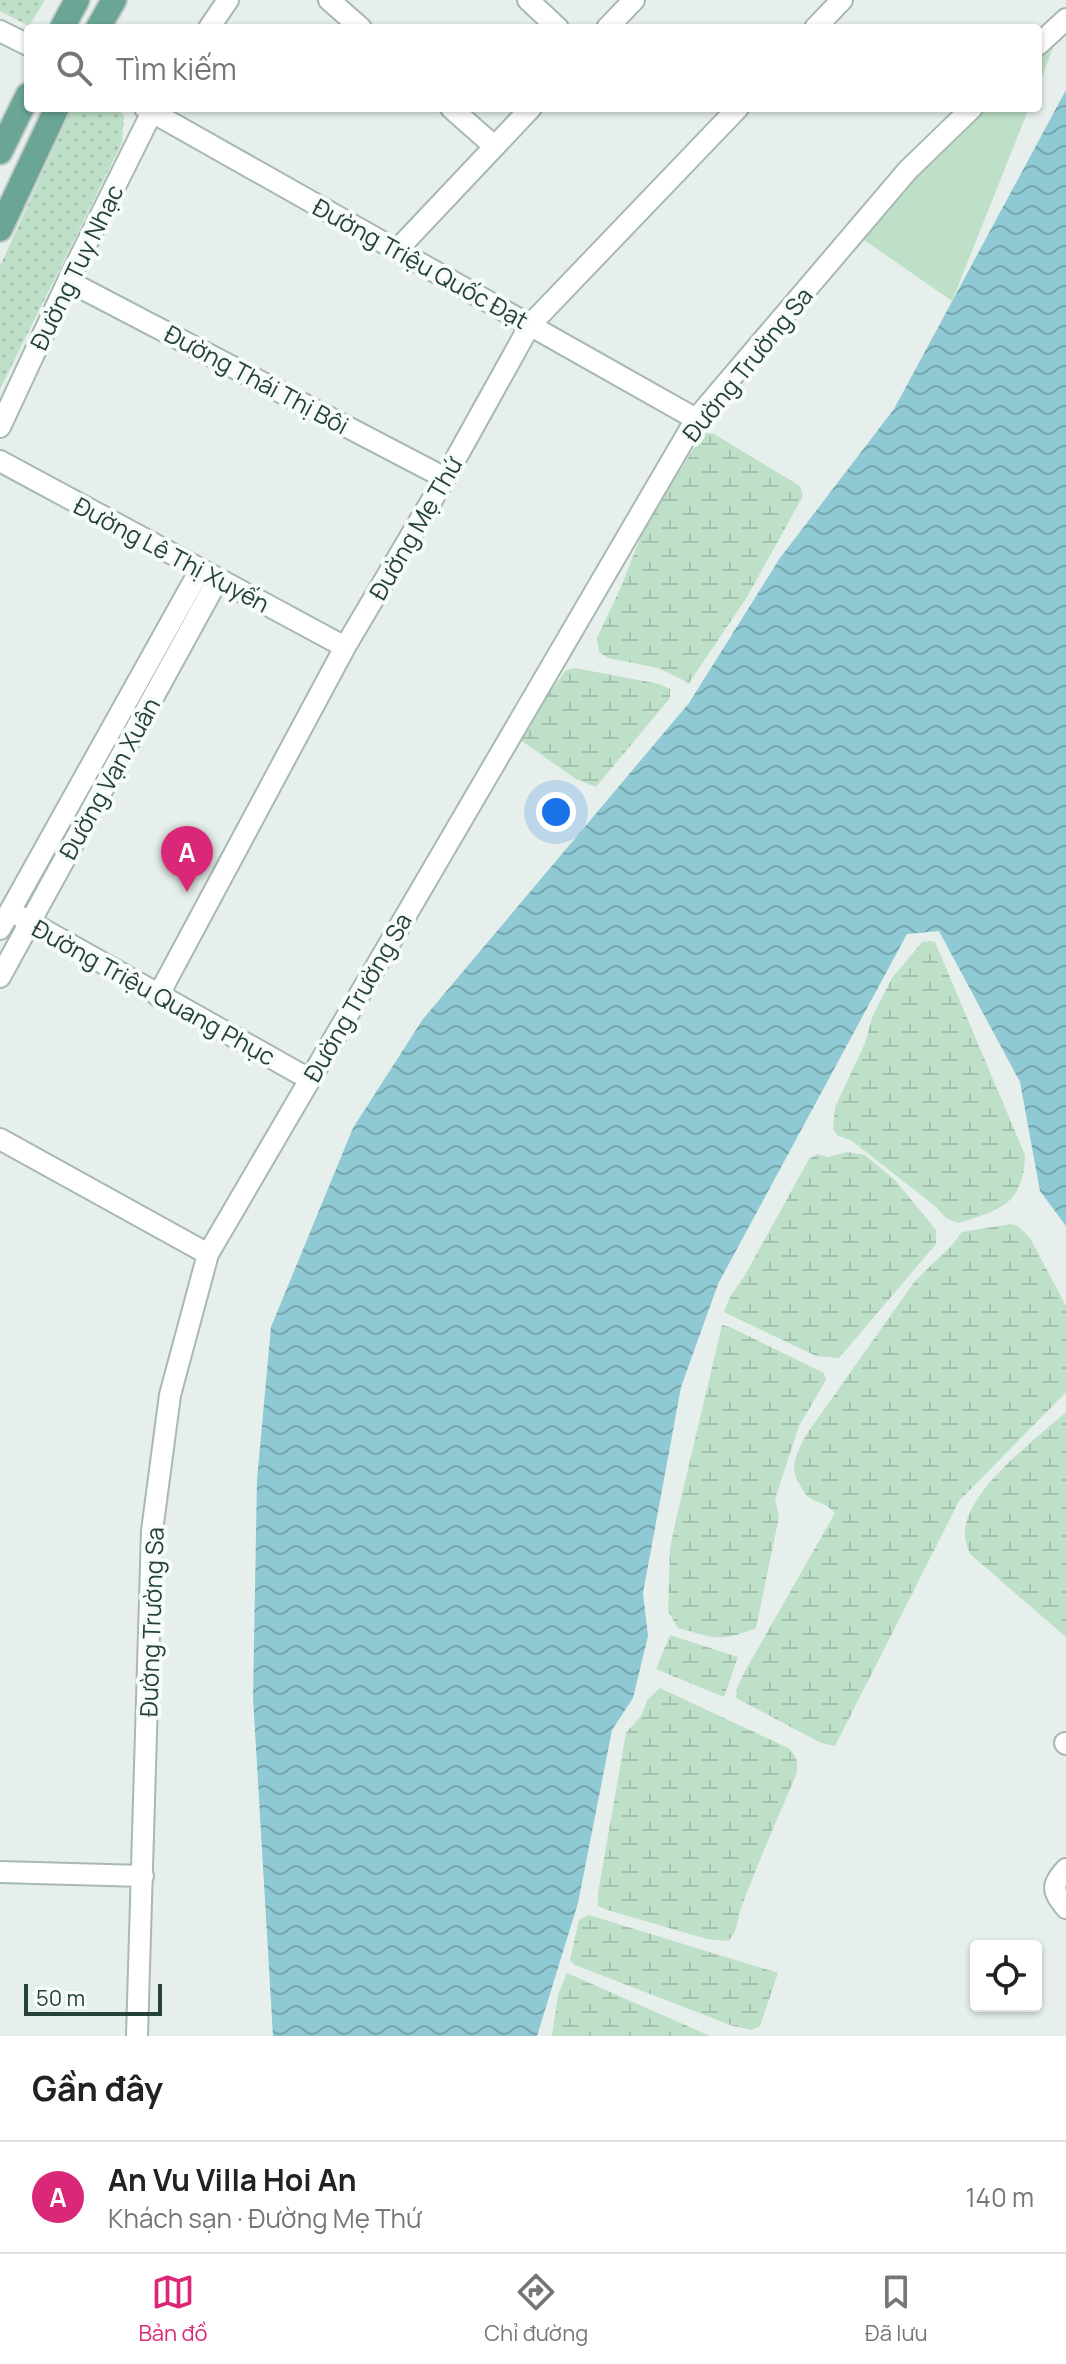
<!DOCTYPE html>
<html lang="vi">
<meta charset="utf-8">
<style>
:root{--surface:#fff;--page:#f2f2f2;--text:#222;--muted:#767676;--line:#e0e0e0;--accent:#db2777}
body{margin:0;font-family:Manrope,sans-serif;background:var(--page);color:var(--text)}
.controls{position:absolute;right:24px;bottom:24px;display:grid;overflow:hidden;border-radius:8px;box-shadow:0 2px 6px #0004}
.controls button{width:72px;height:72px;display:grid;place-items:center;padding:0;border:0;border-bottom:2px solid var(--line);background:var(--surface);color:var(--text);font:40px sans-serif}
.scale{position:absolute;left:24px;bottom:20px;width:138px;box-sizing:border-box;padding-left:8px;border:4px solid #24423a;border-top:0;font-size:22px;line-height:28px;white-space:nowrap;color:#24423a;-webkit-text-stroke:6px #f7fbf9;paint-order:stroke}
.you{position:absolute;left:556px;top:812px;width:28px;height:28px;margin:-20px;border:6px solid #fff;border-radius:50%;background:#1a73e8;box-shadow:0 0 0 12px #1a73e833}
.badge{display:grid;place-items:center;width:52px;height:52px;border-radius:50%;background:var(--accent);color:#fff;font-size:26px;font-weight:700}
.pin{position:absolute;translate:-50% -66px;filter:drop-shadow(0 2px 4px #0008)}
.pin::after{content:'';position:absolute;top:42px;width:28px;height:24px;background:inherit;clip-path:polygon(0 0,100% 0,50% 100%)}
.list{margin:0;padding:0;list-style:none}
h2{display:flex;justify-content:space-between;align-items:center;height:104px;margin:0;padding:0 32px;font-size:34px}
h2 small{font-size:26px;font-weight:400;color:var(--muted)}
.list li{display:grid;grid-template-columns:52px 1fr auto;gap:24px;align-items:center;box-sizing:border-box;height:112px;padding:0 32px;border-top:2px solid var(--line)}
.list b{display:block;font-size:30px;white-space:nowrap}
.list p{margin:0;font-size:26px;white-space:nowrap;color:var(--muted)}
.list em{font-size:26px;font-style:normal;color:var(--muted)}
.icon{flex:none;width:44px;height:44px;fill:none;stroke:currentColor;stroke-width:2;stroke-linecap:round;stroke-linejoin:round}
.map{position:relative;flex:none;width:1066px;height:2036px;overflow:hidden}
.search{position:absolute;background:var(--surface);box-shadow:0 2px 6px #0004;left:24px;right:24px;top:24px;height:88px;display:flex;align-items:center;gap:20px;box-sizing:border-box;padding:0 28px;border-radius:8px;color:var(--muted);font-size:30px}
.sheet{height:216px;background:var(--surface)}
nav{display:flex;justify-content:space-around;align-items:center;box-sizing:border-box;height:112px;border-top:2px solid var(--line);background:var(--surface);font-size:22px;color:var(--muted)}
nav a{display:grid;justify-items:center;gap:4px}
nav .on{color:var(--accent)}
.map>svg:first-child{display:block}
.grass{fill:url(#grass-dots)}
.wetland{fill:url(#wetland-marsh)}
.park{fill:#bfe0c8}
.water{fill:url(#water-waves)}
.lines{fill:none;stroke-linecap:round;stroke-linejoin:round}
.minor-casing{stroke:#a8b8b2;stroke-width:24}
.major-casing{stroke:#c2cac8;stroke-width:28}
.minor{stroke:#fff;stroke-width:20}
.major{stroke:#6aa596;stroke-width:24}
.labels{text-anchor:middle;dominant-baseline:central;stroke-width:8;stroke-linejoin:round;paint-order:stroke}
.street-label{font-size:24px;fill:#24423a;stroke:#f7fbf9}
</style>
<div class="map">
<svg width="1066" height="2036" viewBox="0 0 1066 2036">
<defs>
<pattern id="grass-dots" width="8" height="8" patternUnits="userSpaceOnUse" patternTransform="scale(2)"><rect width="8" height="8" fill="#bfe0c8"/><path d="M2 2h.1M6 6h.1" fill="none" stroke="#a4c1ad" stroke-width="1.8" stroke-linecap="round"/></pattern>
<pattern id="wetland-marsh" width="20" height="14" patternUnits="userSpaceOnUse" patternTransform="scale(2)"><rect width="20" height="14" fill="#bfe0c8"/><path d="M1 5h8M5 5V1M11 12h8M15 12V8" fill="none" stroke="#a4c1ad"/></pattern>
<pattern id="water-waves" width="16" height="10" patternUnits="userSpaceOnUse" patternTransform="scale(2)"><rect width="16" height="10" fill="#8ec9d4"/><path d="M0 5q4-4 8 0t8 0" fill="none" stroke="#74a5ad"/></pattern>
</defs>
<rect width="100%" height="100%" fill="#e6efeb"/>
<path class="grass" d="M0 0H45L29 26 0 11Z
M76 108H117L124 116 122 143 0 389V266L70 113Z"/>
<path class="wetland" d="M704 433 714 434 800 486 803 496 747 597 689 683 658 668 608 658 599 652 597 638 620 589 647 521Z
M575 668 659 684 670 689V698L596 787 576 779 516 737 566 670Z
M929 941 935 942 1025 1155C1024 1205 998 1211 958 1223L946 1218 935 1206 852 1141 837 1135 833 1129 835 1107 865 1043 873 1015 892 978 922 942Z
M847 1152 865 1155 895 1180 936 1230V1244L839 1358 816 1356 724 1312 730 1297 745 1275 809 1159 817 1154 828 1157Z
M1011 1224 1018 1226 1030 1238 1066 1306V1392L959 1501 835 1746 821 1743 736 1698 737 1688 745 1671 835 1513C824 1501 817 1504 807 1496 806 1495 800 1486 800 1485 788 1467 797 1453 806 1435L915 1281 952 1245 962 1232Z
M722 1325 730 1327 824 1373 826 1380 799 1426 775 1499 779 1517 756 1628C719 1643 715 1638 678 1628L668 1611 670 1549 675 1524Z
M1066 1412V1637L970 1554C967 1546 964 1538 965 1530 969 1488 1036 1439 1066 1412Z
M670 1635 738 1657 724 1697 656 1669Z
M660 1688 788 1748C797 1756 799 1762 796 1775 777 1819 758 1863 741 1908 737 1920 738 1932 728 1941L707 1939 607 1910 598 1906V1893L626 1733 641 1716 648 1699Z
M589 1915 778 1973 760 2026 752 2030 733 2026 575 1965 570 1960 579 1920Z
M567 1973 710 2036H552L558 1995Z"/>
<path class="park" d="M1053 32V48L1038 87V45Z
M972 108H1029L952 301 854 233Z"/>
<path class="water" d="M1066 90V1226L1040 1191 1020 1082 939 931 907 934 718 1284 681 1387 643 1593 648 1636 633 1698 612 1730 578 1903 537 2036H273L253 1697 257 1480 271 1327 353 1128 423 1019 689 703 780 558 894 409Z"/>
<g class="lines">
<g class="minor-casing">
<path id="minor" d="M329 0 361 28
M528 0 558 28
M209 28 228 0
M607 28 634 0
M815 28 842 0
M0 31 28 45
M1038 45 1066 19
M145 108 696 419
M451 108 494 146
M397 250 531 108
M68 281 445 478
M0 427 68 281 154 108
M0 461 345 647
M21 917 309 1079
M0 929 200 570
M0 977 218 579
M158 996 345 647 445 478 530 325 738 108
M0 1139 208 1254
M1065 1743 1066 1744
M1066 1869C1051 1886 1052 1890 1066 1908
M0 1872 143 1876
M137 2036 152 1531 170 1395 208 1254 696 419 908 170 972 108"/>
</g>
<g class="major-casing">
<path id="major" d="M62 28 77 0
M98 28 114 0
M0 152 28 95
M0 229 57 108"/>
</g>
<use href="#minor" class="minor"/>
<use href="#major" class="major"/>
</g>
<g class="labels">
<g class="street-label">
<text transform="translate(421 263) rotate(29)">Đường Triệu Quốc Đạt</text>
<text transform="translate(76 267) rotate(-64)">Đường Tuy Nhạc</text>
<text transform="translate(747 364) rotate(-51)">Đường Trường Sa</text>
<text transform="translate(257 379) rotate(28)">Đường Thái Thị Bôi</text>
<text transform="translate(415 528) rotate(-60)">Đường Mẹ Thứ</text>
<text transform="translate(172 554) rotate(28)">Đường Lê Thị Xuyến</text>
<text transform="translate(109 778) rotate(-61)">Đường Vạn Xuân</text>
<text transform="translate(154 992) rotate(29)">Đường Triệu Quang Phục</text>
<text transform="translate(357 997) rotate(-60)">Đường Trường Sa</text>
<text transform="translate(151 1622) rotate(-88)">Đường Trường Sa</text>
</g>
</g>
</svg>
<div class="controls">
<button><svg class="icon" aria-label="locate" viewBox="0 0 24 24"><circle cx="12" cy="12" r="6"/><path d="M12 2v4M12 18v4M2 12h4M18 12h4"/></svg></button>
</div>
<div class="scale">50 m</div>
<div class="you"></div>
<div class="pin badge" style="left:187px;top:892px">A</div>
<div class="search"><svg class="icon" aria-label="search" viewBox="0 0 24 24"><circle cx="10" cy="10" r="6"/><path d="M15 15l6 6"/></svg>Tìm kiếm</div>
</div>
<section class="sheet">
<h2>Gần đây<small></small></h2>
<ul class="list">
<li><span class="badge">A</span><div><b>An Vu Villa Hoi An</b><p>Khách sạn · Đường Mẹ Thứ</p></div><em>140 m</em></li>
</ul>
</section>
<nav>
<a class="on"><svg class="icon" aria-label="map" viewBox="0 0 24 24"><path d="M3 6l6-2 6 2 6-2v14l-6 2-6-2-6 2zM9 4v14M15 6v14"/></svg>Bản đồ</a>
<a><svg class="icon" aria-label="directions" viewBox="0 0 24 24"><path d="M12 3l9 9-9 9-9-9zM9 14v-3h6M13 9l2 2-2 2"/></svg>Chỉ đường</a>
<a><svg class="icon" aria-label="saved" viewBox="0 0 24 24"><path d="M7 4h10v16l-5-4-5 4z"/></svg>Đã lưu</a>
</nav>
